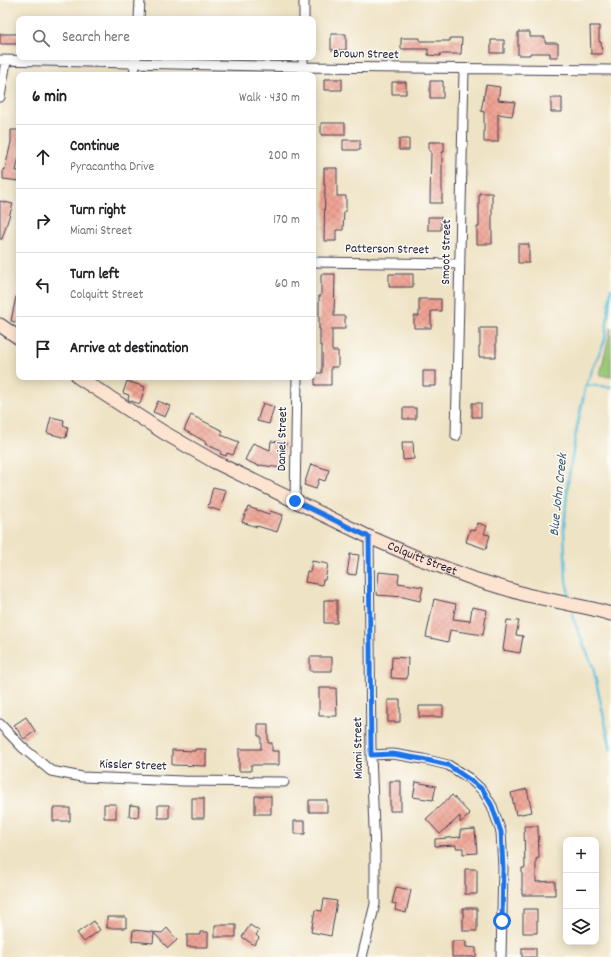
<!DOCTYPE html>
<meta charset="utf-8">
<style>
:root{--surface:#fff;--page:#f2f2f2;--text:#202124;--muted:#757577;--line:#e0e0e0}
body{margin:0;font-family:Dekko,sans-serif;background:var(--page);color:var(--text)}
.controls{position:absolute;right:12px;bottom:12px;display:grid;overflow:hidden;border-radius:8px;box-shadow:0 2px 10px #0003}
.controls button{width:36px;height:36px;display:grid;place-items:center;padding:0;border:0;border-bottom:1px solid var(--line);background:var(--surface);color:var(--text);font:20px sans-serif}
.stop{position:absolute;width:12px;height:12px;margin:-9px;border:3px solid #1a73e8;border-radius:50%;background:#fff}
.stop.end{background:#1a73e8;border-color:#fff;box-shadow:0 1px 4px #0008}
.list{margin:0;padding:0;list-style:none}
h2{display:flex;justify-content:space-between;align-items:center;height:52px;margin:0;padding:0 16px;font-size:17px}
h2 small{font-size:13px;font-weight:400;color:var(--muted)}
.list li{display:grid;grid-template-columns:26px 1fr auto;gap:12px;align-items:center;box-sizing:border-box;height:64px;padding:0 16px;border-top:1px solid var(--line)}
.list b{display:block;font-size:15px;white-space:nowrap}
.list p{margin:0;font-size:13px;white-space:nowrap;color:var(--muted)}
.list em{font-size:13px;font-style:normal;color:var(--muted)}
.icon{flex:none;width:22px;height:22px;fill:none;stroke:currentColor;stroke-width:2;stroke-linecap:round;stroke-linejoin:round}
.map{position:relative;flex:none;width:611px;height:957px;overflow:hidden}
.search{position:absolute;background:var(--surface);box-shadow:0 2px 10px #0003;left:16px;top:16px;width:300px;height:44px;display:flex;align-items:center;gap:10px;box-sizing:border-box;padding:0 14px;border-radius:8px;color:var(--muted);font-size:15px}
.panel{position:absolute;background:var(--surface);box-shadow:0 2px 10px #0003;left:16px;top:72px;width:300px;height:308px;border-radius:8px}
.map>svg:first-child{display:block}
.green{fill:#9bc977;stroke:#5e7659}
.lines{fill:none;stroke-linecap:round;stroke-linejoin:round}
.stream{stroke:#5ec0dc;stroke-width:2.5}
.building{fill:url(#building-cross-hatch)}
.street-casing{stroke:#413f50;stroke-width:11}
.secondary-casing{stroke:#413f50;stroke-width:15}
.street{stroke:#fff;stroke-width:9}
.secondary{stroke:#fde4d1;stroke-width:13}
.route{stroke:#1a73e8;stroke-width:5}
.labels{text-anchor:middle;dominant-baseline:central;stroke-width:3;stroke-linejoin:round;paint-order:stroke}
.street-label{font-size:13px;fill:#22223b;stroke:#fdfcf7}
.water-label{font-size:14px;font-style:italic;fill:#375973;stroke:#fdfcf7}
</style>
<div class="map">
<svg width="611" height="957" viewBox="0 0 611 957">
<defs>
<pattern id="building-cross-hatch" width="8" height="8" patternUnits="userSpaceOnUse"><rect width="8" height="8" fill="#eea394"/><path d="M0 0l8 8M0 8l8-8" fill="none" stroke="#cc8c80"/></pattern>
</defs>
<rect width="100%" height="100%" fill="#fdfcf7"/>
<filter id="ink" filterUnits="userSpaceOnUse"><feTurbulence type="fractalNoise" baseFrequency=".025" numOctaves="2"/><feDisplacementMap in="SourceGraphic" scale="8" xChannelSelector="R" yChannelSelector="G"/><feConvolveMatrix kernelMatrix="1 2 1 2 8 2 1 2 1" color-interpolation-filters="sRGB"/></filter>
<filter id="wash" filterUnits="userSpaceOnUse"><feTurbulence type="fractalNoise" baseFrequency=".012" numOctaves="4" result="noise"/><feDisplacementMap in="SourceGraphic" scale="16" xChannelSelector="R" yChannelSelector="G"/><feGaussianBlur stdDeviation="0.9" result="paint"/><feColorMatrix in="noise" values="0 0 0 0 0 0 0 0 0 0 0 0 0 0 0 0 0 1.4 0 .05"/><feComposite in="paint" operator="in"/></filter>
<g filter="url(#wash)">
<rect width="100%" height="100%" fill="#efe3c5"/>
<path class="green" d="M611 328V377L600 375Z"/>
<g class="lines">
<path class="stream" d="M586 385 611 387
M570 600 566 580 564 529 568 482 577 427 586 385 605 340 611 289
M572 609 575 623 593 667 611 750"/>
</g>
<g id="blocks">
<path class="building" d="M590 26H599V42H601L602 54H591Z
M518 32H530V37H545V43H558V57H550V53H530V55H518Z
M0 34H19V44H0Z
M331 34H346V50H331Z
M401 38H420V41H450V38H462L461 54H440V56L428 55V49H401Z
M491 40H504V53H491Z
M324 79H342V90H324Z
M430 81H443V98H430Z
M392 82H406V94H392Z
M486 85 500 87 498 100 515 102 512 116 498 114V142H484V112L481 111Z
M551 98H562V112H551Z
M321 123H345V135H321Z
M11 130H19V157L16 171H19V181L3 179V169H5L11 142Z
M399 139H409V150H399Z
M343 140H360V150H343Z
M429 142H444V152H442V203H430L431 151H429Z
M324 168H337V196H346V211H344L343 230H336V241H324L325 185H324Z
M479 193H492V244H477V227H479Z
M0 201 13 204 2 239H0Z
M428 217H441V230H428Z
M518 244H529V263H518Z
M321 274H335L334 316H345V329H332V351H338V367H331V385H315V373H322V346H320V329H319V296H321Z
M389 274H413V287H389Z
M16 297H19V323L11 321Z
M419 299H441V311H431V328H414V316H419Z
M480 328H496V357H479V346H480Z
M423 371H436V386H423Z
M127 381 145 387 140 404 128 400 129 395 123 393Z
M158 401 170 406 165 417 153 412Z
M263 403 274 407 269 424 257 421Z
M472 403H481V417H472Z
M403 408H416V419H403Z
M191 415 223 431 221 435 239 442 233 455 227 453 226 456 220 454 221 451 205 444 206 442 184 430Z
M51 417 64 420 63 425 68 427 66 438 47 433Z
M271 441 286 443 282 468 260 465 259 466 245 460 253 443 270 450Z
M402 442H413L414 459 403 460Z
M311 464 329 470 325 481 319 479 316 489 304 485Z
M213 487 226 490 220 511 208 507Z
M248 507 269 514 270 511 283 515 277 532 257 526V527L242 522Z
M478 523 487 526 484 534 490 535 486 549 466 542 470 529 475 531Z
M350 554 359 555 356 575 347 574Z
M312 561 328 564 325 580H323L322 585 305 582 307 571 310 572Z
M379 572 399 574 398 583 423 587 420 601 403 597 377 595Z
M434 599 456 604 453 619 470 621 472 607 487 610 483 635 450 630 448 642 426 637Z
M324 600H337V623H324Z
M507 620 519 621 516 635 523 636 520 653 503 650Z
M310 657H332V671H310Z
M392 657 408 658 407 679 391 678Z
M319 688H336L337 716H319Z
M388 700H400V722H388Z
M419 706H443V717H419Z
M26 717 35 731 24 739 14 725Z
M258 724H268V743H272V751H279V765H251V771H239V749H261V736H258Z
M195 749H206V766L172 765V750L195 751Z
M390 781H401V811H390Z
M416 782 436 786 433 800 413 797Z
M527 789 532 812 516 815 511 793Z
M452 795 470 814 460 823V816L440 834 426 819Z
M255 796H271V814H255Z
M192 798H204V818H192Z
M309 800H327V812H309Z
M104 804H116V818H104Z
M130 805 139 806 138 817 129 816Z
M158 805H169V818H158Z
M53 808H70V821H53Z
M294 821H305V834H294Z
M524 826H538L539 858 536 859V882L555 881V895H522V868H525Z
M475 829 477 853 463 854V848H456V845L435 846V839L461 837 460 830Z
M465 869H477V894H465Z
M396 887 411 890 406 913 395 910 396 904 392 903Z
M324 899 337 901 331 936 311 932 315 910 322 911Z
M463 908H477V931H463Z
M523 909H537V933H523Z
M107 917H126V928H107Z
M94 921 100 930 84 942 77 933Z
M215 925H236V937H215Z
M250 925 259 931 256 935 259 938 254 945 242 937Z
M167 928 177 940 168 948 154 933 153 943 132 941 133 930 162 933Z
M200 932H208V947H187V935H200Z
M452 941H466V947L476 948V957H452Z
M522 948H536V957H522Z"/>
</g>
</g>
<g filter="url(#ink)">
<use href="#blocks" fill-opacity="0" stroke="#413f50" stroke-width="1"/>
<g class="lines">
<g class="street-casing">
<path id="street" d="M139 19 140 0
M304 19V0
M0 60 303 67 611 70
M134 75 136 57
M303 75V57
M0 97 6 61
M313 262 460 264
M456 436 464 69
M295 501 297 377
M0 724 22 747 51 771 82 777 183 781 284 782
M371 755 393 754 423 759 448 765 470 779 483 791 492 806 501 832 503 868 501 957
M362 957 375 904V852L371 755 369 537"/>
</g>
<g class="secondary-casing">
<g id="secondary">
<path d="M0 325 19 338"/>
<path id="s1" d="M78 377 163 432 215 462 369 537 418 558 477 580 527 595 593 609 611 614"/>
</g>
</g>
<use href="#street" class="street"/>
<use href="#secondary" class="secondary"/>
</g>
</g>
<g class="lines" filter="url(#ink)">
<path class="route" d="M295 501 369 537 371 755 393 754 422 759 448 765 470 780 483 790 492 806 501 832 503 868 502 921"/>
</g>
<g class="labels">
<g class="street-label">
<text transform="translate(366 55) rotate(1)">Brown Street</text>
<text transform="translate(387 250) rotate(1)">Patterson Street</text>
<text transform="translate(447 252) rotate(-89)">Smoot Street</text>
<text transform="translate(283 439) rotate(-89)">Daniel Street</text>
<text stroke="none"><textPath href="#s1" startOffset="390">Colquitt Street</textPath></text>
<text transform="translate(359 748) rotate(-91)">Miami Street</text>
<text transform="translate(133 766) rotate(2)">Kissler Street</text>
</g>
<g class="water-label">
<text transform="translate(559 495) rotate(-84)">Blue John Creek</text>
</g>
</g>
</svg>
<div class="controls">
<button>+</button>
<button>−</button>
<button><svg class="icon" aria-label="layers" viewBox="0 0 24 24"><path d="M12 4l9 5-9 5-9-5zM3 14l9 5 9-5"/></svg></button>
</div>
<div class="stop" style="left:502px;top:921px"></div>
<div class="stop end" style="left:295px;top:501px"></div>
<div class="search"><svg class="icon" aria-label="search" viewBox="0 0 24 24"><circle cx="10" cy="10" r="6"/><path d="M15 15l6 6"/></svg>Search here</div>
<section class="panel">
<h2>6 min<small>Walk · 430 m</small></h2>
<ul class="list">
<li><svg class="icon" aria-label="ahead" viewBox="0 0 24 24"><path d="M12 20V5M6 11l6-6 6 6"/></svg><div><b>Continue</b><p>Pyracantha Drive</p></div><em>200 m</em></li>
<li><svg class="icon" aria-label="right" viewBox="0 0 24 24"><path d="M7 20v-9h11M14 6l5 5-5 5"/></svg><div><b>Turn right</b><p>Miami Street</p></div><em>170 m</em></li>
<li><svg class="icon" aria-label="left" viewBox="0 0 24 24"><path d="M17 20v-9H6M10 6l-5 5 5 5"/></svg><div><b>Turn left</b><p>Colquitt Street</p></div><em>60 m</em></li>
<li><svg class="icon" aria-label="arrive" viewBox="0 0 24 24"><path d="M6 21V4h12l-3 4 3 4H6"/></svg><div><b>Arrive at destination</b></div></li>
</ul>
</section>
</div>
